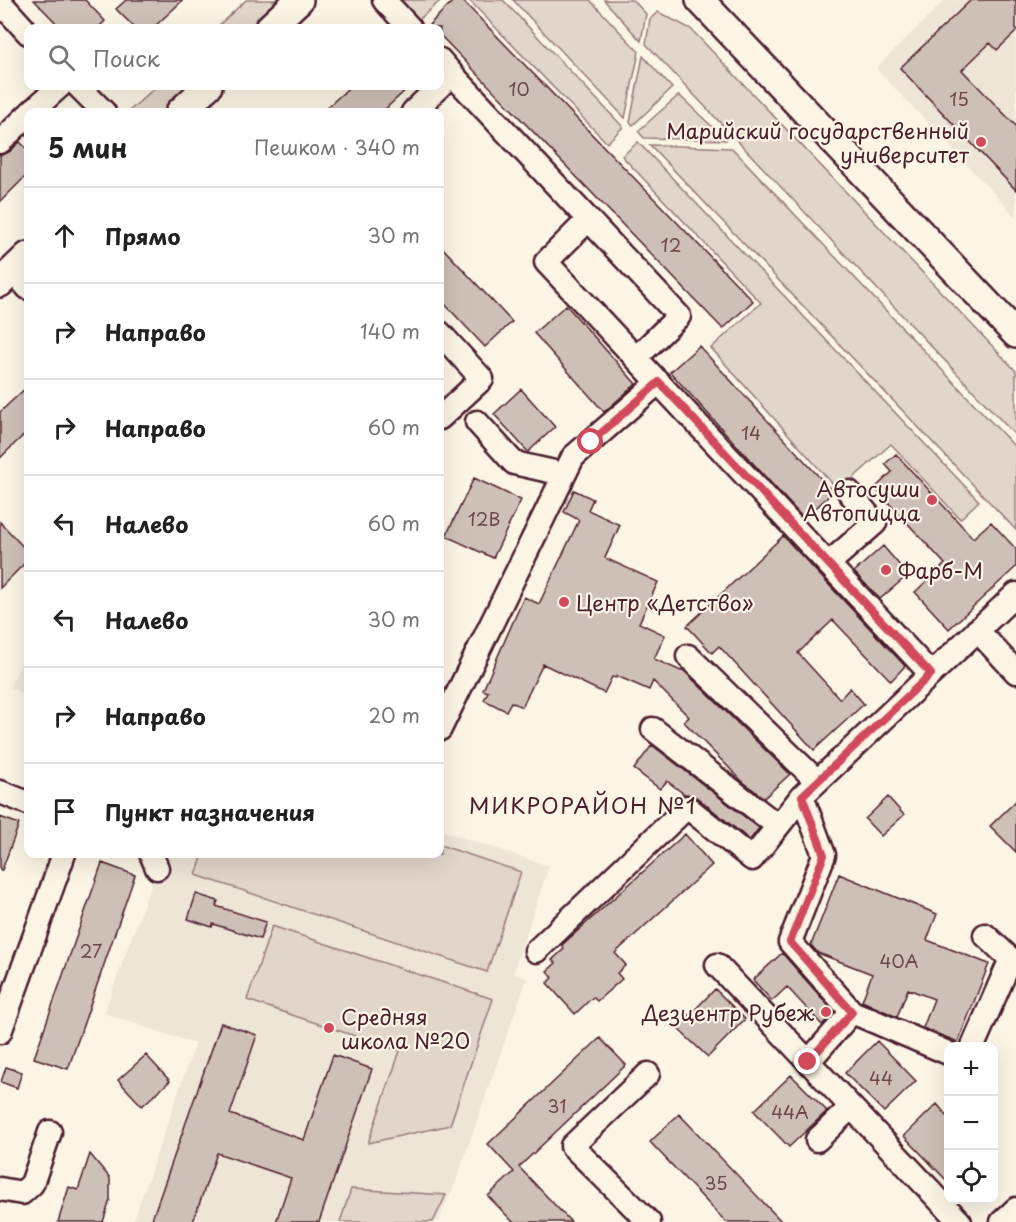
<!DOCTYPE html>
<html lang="ru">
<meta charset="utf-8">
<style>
:root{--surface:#fff;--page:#f2f2f2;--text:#202124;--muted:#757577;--line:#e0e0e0}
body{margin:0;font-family:"Playpen Sans",sans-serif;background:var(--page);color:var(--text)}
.controls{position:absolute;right:18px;bottom:18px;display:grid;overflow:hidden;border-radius:12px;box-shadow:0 6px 24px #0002}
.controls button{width:54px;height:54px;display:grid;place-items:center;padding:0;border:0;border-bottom:2px solid var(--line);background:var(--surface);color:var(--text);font:30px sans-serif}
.stop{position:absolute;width:18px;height:18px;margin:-14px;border:4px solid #d1495b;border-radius:50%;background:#fff}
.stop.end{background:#d1495b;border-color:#fff;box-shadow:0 2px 6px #0008}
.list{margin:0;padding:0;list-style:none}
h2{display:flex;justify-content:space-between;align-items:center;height:78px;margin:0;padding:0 24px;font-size:26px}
h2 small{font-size:20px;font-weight:400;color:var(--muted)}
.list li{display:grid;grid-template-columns:39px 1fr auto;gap:18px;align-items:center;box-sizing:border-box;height:96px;padding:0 24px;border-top:2px solid var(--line)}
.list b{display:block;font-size:22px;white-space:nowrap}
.list em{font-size:20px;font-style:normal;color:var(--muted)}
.icon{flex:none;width:33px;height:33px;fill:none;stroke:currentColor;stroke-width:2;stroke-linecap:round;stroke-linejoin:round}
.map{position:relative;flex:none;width:1016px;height:1222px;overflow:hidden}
.search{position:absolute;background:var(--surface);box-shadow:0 6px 24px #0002;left:24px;top:24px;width:420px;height:66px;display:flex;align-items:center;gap:15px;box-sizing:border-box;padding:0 21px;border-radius:12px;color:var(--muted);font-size:22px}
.panel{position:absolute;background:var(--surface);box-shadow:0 6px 24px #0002;left:24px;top:108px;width:420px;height:750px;border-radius:12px}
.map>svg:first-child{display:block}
.built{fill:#eee5d7}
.green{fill:#e2d5ca;stroke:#967a7a;stroke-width:1.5}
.building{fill:#cfc0b7;stroke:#4a1f2b;stroke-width:1.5}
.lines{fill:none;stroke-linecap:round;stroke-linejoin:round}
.minor-casing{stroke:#4a1f2b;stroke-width:27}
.major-casing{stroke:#4a1f2b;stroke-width:32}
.minor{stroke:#fcf5e5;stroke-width:22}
.major{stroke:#fcf5e5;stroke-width:27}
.route{stroke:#d1495b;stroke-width:8}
.poi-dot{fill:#d1495b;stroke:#fcf5e5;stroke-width:2}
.labels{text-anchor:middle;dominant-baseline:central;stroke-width:4.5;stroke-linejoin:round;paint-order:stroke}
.number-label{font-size:18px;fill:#6b474e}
.poi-label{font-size:21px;fill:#4a1f2b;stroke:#fcf5e5;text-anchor:end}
.neighbourhood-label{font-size:22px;letter-spacing:1.5px;fill:#4a1f2b;stroke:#fcf5e5}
</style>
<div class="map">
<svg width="1016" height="1222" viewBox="0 0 1016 1222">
<rect width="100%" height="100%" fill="#fcf5e5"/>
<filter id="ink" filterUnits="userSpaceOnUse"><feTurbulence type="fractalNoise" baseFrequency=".0167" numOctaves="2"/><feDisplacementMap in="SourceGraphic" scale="12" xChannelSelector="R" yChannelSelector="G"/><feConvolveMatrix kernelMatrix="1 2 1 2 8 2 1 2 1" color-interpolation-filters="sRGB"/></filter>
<g filter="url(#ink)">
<path class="built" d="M945 0H1016V217L876 68Z
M28 647V696L10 687Z
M440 830 549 866 513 973 527 978 455 1184 438 1222H133L195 1044 104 1013 162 854H440Z"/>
<path class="green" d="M246 0H283L254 28H216Z
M390 0H441L413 25Z
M469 0H503L623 127 607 143Z
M513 0H590L639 52 625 118Z
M604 0H633L646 14 641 41Z
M658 12 691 29 1016 371V436L646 44 650 19Z
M643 56 672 88 633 125 630 122Z
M157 86H194L165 112H128Z
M679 95 726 140 644 138 638 131Z
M638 142 979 501 960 519 891 444 839 491 711 348 761 303 622 156Z
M650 145 732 148 1016 448V530Z
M440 845 521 872 487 972 196 875 203 854H440Z
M272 926 493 999 450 1125 368 1143 400 1051 247 1000Z
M351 1189 446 1195 433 1222H340Z"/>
<path class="building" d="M34 0H85L105 21 98 28H61Z
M126 0H183L153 28H135L116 9Z
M454 0H462L753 301 723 329 440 35V28H433L429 25Z
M971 0H1016V32L997 50 990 43 962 70 1016 126V190L900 68Z
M351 86H410L382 112H322Z
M20 142 28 150V174L0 202V155L9 152Z
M440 245 512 322 485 347 440 299Z
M566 305 636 384 604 412 534 333Z
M699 346 833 492 804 519 670 372Z
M28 386V431L0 458V412Z
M521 389 555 427 528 452 494 414Z
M896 454 973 538 991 522 1016 549V567L949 629 915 592 945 564 875 488 892 472 885 464Z
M474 478 521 500 493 558 446 536Z
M574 490 593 499 588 510 620 525 605 558 658 582 639 623 665 635 654 659 681 671 683 670 790 774 764 798 742 781 684 722 689 717 653 681 649 690 617 676 616 678 612 677 604 693 543 664 522 707 511 702 506 711 484 700 488 692 483 690 524 597 539 604 579 520 564 512Z
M0 522 28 552V560L0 588Z
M783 536 905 666 891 681 833 620 798 653 840 699 850 688 864 704 814 750 719 646 712 653 687 626Z
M883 546 908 575 880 599 854 572Z
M652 745 759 828 750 840 695 796 684 794 667 781 660 789 634 769Z
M888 797 904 815 881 836 865 819Z
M1016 801V852L990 826Z
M0 817 19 824 2 870H0Z
M685 834 712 865 615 953 626 965 617 973 622 979 597 1001 593 997 575 1014 547 983 553 978 547 971 556 963 552 960 564 949 562 945Z
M102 863 135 875 68 1069 34 1058Z
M839 874 937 914 927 940 989 964 958 1042 923 1028 934 999 908 989 897 1017 862 1001 872 974 818 953 811 945Z
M196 894 218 901 216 906 266 922 260 939 213 924 212 927 188 919Z
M782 953 834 1012 822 1025 787 987 772 1001 753 980Z
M715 989 745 1019 708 1057 677 1028Z
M221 1023 257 1035 230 1114 304 1140 333 1055 372 1069 319 1222H276L291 1178 217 1153 193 1222H151Z
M600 1038 626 1065 519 1167 571 1222H513L488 1196 514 1172 488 1144Z
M877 1041 916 1081 884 1112 845 1073Z
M146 1055 170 1081 142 1106 118 1080Z
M6 1067 22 1072 17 1088 1 1082Z
M791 1075 827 1111 789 1147 754 1111Z
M937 1104 948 1117V1182L904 1136Z
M679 1114 782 1222H726L650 1142Z
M90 1154 110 1178V1200L103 1222H58L69 1187 78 1190Z"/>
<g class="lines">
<g class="minor-casing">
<path id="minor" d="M384 0 410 28
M0 2 28 33
M452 74 679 316 636 358
M78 86 104 112
M31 112 60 86
M413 112 452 74 440 60
M0 142 28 115
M588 220 546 262 931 674
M13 271 28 288
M440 333 482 379 440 418
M477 422 514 463 563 474
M828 564 875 523 849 492
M977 630 1016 672
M688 656 817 781
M440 729 573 457 659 382
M653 729 778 826
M0 792 28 803
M802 796 824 855 790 942 852 1012 948 1053
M151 854 157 868
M985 935 1016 964
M536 951 687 807 752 859 802 796 1016 594
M717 965 960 1222
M0 1032 64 854
M973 1046 1011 959
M808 1062 852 1012
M648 1074 572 1146 649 1222
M817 1140 851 1107
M0 1189 22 1193 32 1184 50 1132
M1002 1222 1016 1209"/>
</g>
<g class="major-casing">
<path id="major" d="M700 0 1016 334
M269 28 299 0
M180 112 208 86
M0 283 28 256"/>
</g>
<use href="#minor" class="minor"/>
<use href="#major" class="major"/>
</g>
</g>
<g class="lines" filter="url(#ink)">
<path class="route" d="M591 442 659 382 931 674 802 796 824 855 790 942 852 1012 808 1062"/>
</g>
<g class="poi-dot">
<circle cx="981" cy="142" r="6"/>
<circle cx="932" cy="500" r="6"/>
<circle cx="886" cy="570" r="6"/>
<circle cx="564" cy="602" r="6"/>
<circle cx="826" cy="1012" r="6"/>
<circle cx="329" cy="1028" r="6"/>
</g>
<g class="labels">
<g class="number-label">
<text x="519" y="88">10</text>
<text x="959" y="98">15</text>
<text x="671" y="244">12</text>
<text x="751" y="432">14</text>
<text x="484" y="518">12В</text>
<text x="91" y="950">27</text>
<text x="899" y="960">40А</text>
<text x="881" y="1077">44</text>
<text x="557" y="1105">31</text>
<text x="790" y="1111">44А</text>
<text x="716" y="1182">35</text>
</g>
<g class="poi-label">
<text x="969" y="130">Марийский государственный<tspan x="969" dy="24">университет</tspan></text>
<text x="920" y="488">Автосуши<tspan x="920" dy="24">Автопицца</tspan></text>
<text x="898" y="570" text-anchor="start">Фарб-М</text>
<text x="576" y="602" text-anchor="start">Центр «Детство»</text>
<text x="814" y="1012">Дезцентр Рубеж</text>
<text x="341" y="1016" text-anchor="start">Средняя<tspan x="341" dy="24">школа №20</tspan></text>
</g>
<g class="neighbourhood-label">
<text x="583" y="804">МИКРОРАЙОН №1</text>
</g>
</g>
</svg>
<div class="controls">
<button>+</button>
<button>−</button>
<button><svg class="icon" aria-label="locate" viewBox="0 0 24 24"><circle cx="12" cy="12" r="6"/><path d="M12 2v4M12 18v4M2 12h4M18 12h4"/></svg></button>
</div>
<div class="stop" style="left:591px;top:442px"></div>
<div class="stop end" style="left:808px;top:1062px"></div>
<div class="search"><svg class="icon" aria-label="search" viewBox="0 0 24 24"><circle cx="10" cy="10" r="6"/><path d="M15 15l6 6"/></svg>Поиск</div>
<section class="panel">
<h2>5 мин<small>Пешком · 340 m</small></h2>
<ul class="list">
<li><svg class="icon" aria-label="ahead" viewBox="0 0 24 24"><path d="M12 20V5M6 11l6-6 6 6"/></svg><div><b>Прямо</b></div><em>30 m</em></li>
<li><svg class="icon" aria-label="right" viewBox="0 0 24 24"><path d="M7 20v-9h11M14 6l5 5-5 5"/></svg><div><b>Направо</b></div><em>140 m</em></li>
<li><svg class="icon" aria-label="right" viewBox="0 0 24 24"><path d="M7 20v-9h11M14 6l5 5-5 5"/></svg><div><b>Направо</b></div><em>60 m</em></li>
<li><svg class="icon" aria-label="left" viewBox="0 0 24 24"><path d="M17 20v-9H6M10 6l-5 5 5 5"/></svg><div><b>Налево</b></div><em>60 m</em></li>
<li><svg class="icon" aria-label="left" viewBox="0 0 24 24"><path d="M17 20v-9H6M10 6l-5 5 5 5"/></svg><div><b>Налево</b></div><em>30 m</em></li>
<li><svg class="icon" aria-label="right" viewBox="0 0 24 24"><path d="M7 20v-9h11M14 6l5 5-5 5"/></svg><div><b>Направо</b></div><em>20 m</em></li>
<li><svg class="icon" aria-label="arrive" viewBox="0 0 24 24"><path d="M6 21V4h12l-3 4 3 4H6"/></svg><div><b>Пункт назначения</b></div></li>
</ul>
</section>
</div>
